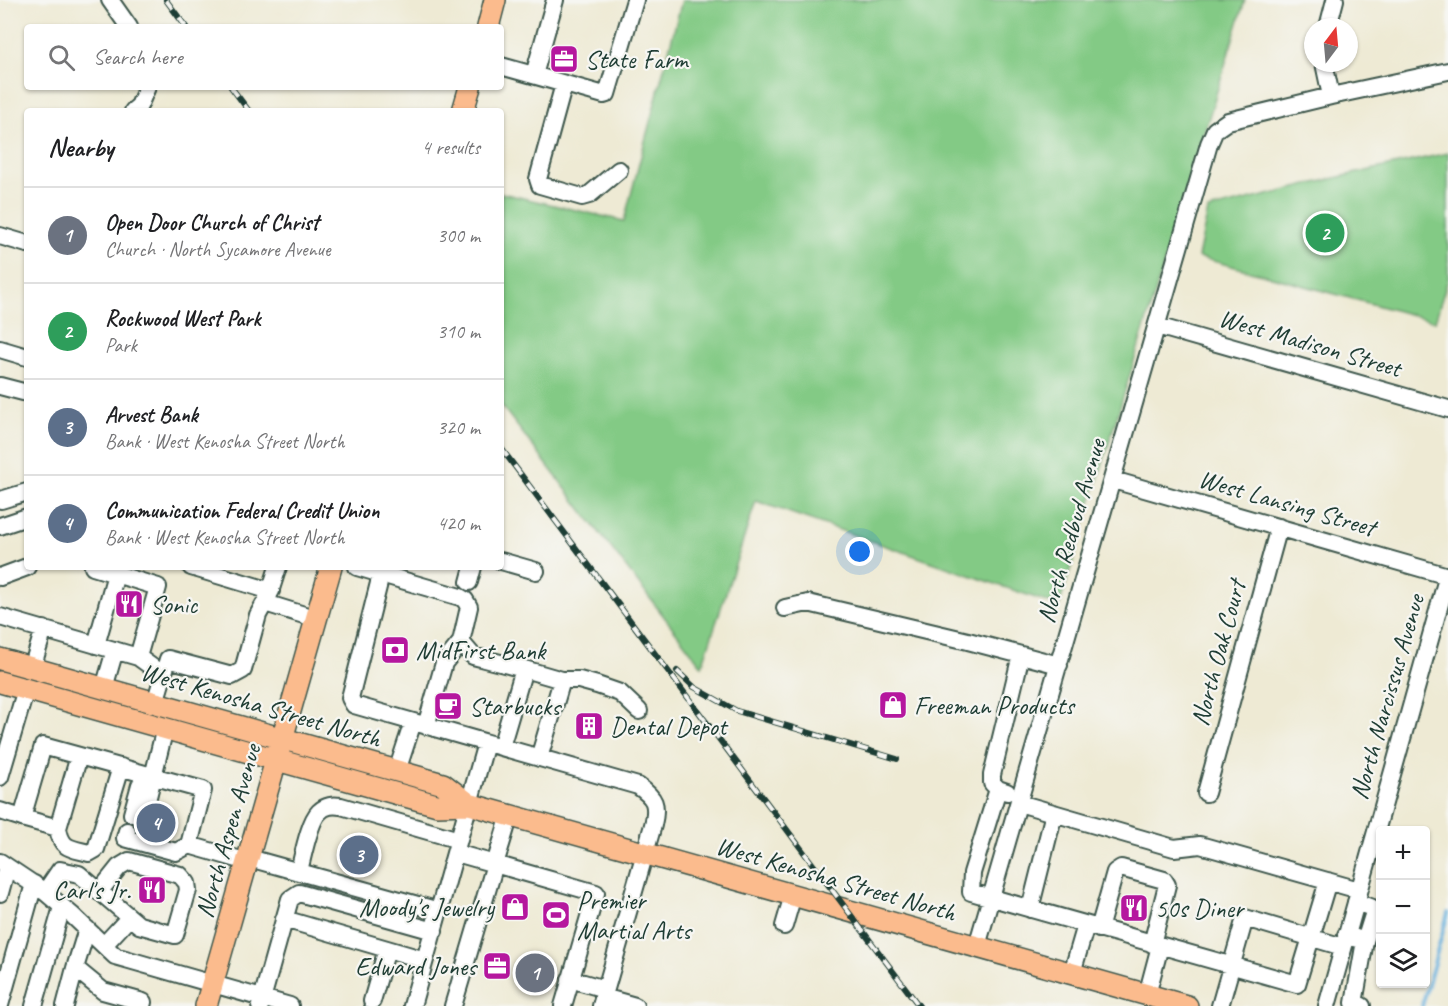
<!DOCTYPE html>
<meta charset="utf-8">
<style>
:root{--surface:#fff;--page:#f2f2f2;--text:#202124;--muted:#757577;--line:#e0e0e0;--accent:#0f766e}
body{margin:0;font-family:Caveat,sans-serif;background:var(--page);color:var(--text)}
.controls{position:absolute;right:18px;bottom:18px;display:grid;overflow:hidden;border-radius:6px;box-shadow:0 2px 4px #0004}
.controls button{width:54px;height:54px;display:grid;place-items:center;padding:0;border:0;border-bottom:2px solid var(--line);background:var(--surface);color:var(--text);font:30px sans-serif}
.compass{position:absolute;left:1304px;top:18px;width:54px;height:54px;border-radius:50%;background:var(--surface);box-shadow:0 2px 4px #0004;rotate:16deg}
.you{position:absolute;left:860px;top:552px;width:21px;height:21px;margin:-15px;border:4px solid #fff;border-radius:50%;background:#1a73e8;box-shadow:0 0 0 9px #1a73e833}
.badge{display:grid;place-items:center;width:39px;height:39px;border-radius:50%;background:var(--accent);color:#fff;font-size:20px;font-weight:700}
.pin{position:absolute;translate:-50% -50%;border:3px solid #fff;box-shadow:0 2px 6px #0006}
.list{margin:0;padding:0;list-style:none}
h2{display:flex;justify-content:space-between;align-items:center;height:78px;margin:0;padding:0 24px;font-size:26px}
h2 small{font-size:20px;font-weight:400;color:var(--muted)}
.list li{display:grid;grid-template-columns:39px 1fr auto;gap:18px;align-items:center;box-sizing:border-box;height:96px;padding:0 24px;border-top:2px solid var(--line)}
.list b{display:block;font-size:22px;white-space:nowrap}
.list p{margin:0;font-size:20px;white-space:nowrap;color:var(--muted)}
.list em{font-size:20px;font-style:normal;color:var(--muted)}
.icon{flex:none;width:33px;height:33px;fill:none;stroke:currentColor;stroke-width:2;stroke-linecap:round;stroke-linejoin:round}
.map{position:relative;flex:none;width:1448px;height:1006px;overflow:hidden}
.search{position:absolute;background:var(--surface);box-shadow:0 2px 4px #0004;left:24px;top:24px;width:480px;height:66px;display:flex;align-items:center;gap:15px;box-sizing:border-box;padding:0 21px;border-radius:6px;color:var(--muted);font-size:22px}
.panel{position:absolute;background:var(--surface);box-shadow:0 2px 4px #0004;left:24px;top:108px;width:480px;height:462px;border-radius:6px}
.map>svg:first-child{display:block}
.green{fill:#83ca85;stroke:#51845c;stroke-width:1.5}
.lines{fill:none;stroke-linecap:round;stroke-linejoin:round}
.stream{stroke:#63afdc;stroke-width:4}
.minor-tunnel{stroke:#c5c7b4;stroke-width:16;stroke-dasharray:16 8;stroke-linecap:butt}
.minor-casing{stroke:#3e574c;stroke-width:20}
.major-casing{stroke:#3e574c;stroke-width:24}
.minor{stroke:#fff;stroke-width:16}
.major{stroke:#fbbb8d;stroke-width:21}
.rail-casing{stroke:#1f3d34;stroke-width:6}
.rail{stroke:#f6f6f2;stroke-width:4;stroke-dasharray:11;stroke-linecap:butt}
.labels{text-anchor:middle;dominant-baseline:central;stroke-width:4.5;stroke-linejoin:round;paint-order:stroke}
.poi-label{font-size:26px;fill:#1f3d34;stroke:#f6f6f2;text-anchor:start}
.street-label{font-size:26px;fill:#1f3d34;stroke:#f6f6f2}
</style>
<div class="map">
<svg width="1448" height="1006" viewBox="0 0 1448 1006">
<rect width="100%" height="100%" fill="#f6f6f2"/>
<filter id="ink" filterUnits="userSpaceOnUse"><feTurbulence type="fractalNoise" baseFrequency=".0167" numOctaves="2"/><feDisplacementMap in="SourceGraphic" scale="12" xChannelSelector="R" yChannelSelector="G"/><feConvolveMatrix kernelMatrix="1 2 1 2 8 2 1 2 1" color-interpolation-filters="sRGB"/></filter>
<filter id="wash" filterUnits="userSpaceOnUse"><feTurbulence type="fractalNoise" baseFrequency=".008" numOctaves="4" result="noise"/><feDisplacementMap in="SourceGraphic" scale="24" xChannelSelector="R" yChannelSelector="G"/><feGaussianBlur stdDeviation="1.35" result="paint"/><feColorMatrix in="noise" values="0 0 0 0 0 0 0 0 0 0 0 0 0 0 0 0 0 1.4 0 .05"/><feComposite in="paint" operator="in"/></filter>
<g filter="url(#wash)">
<rect width="100%" height="100%" fill="#eeead4"/>
<path class="green" d="M682 0H1245L1059 606 756 501 702 666 501 405V193L624 221Z
M1448 153V279L1435 321 1198 257 1208 210 1339 177Z"/>
<g class="lines">
<path class="stream" d="M1422 1006 1448 913"/>
</g>
</g>
<g filter="url(#ink)">
<g class="lines">
<path class="minor-tunnel" d="M133 833 138 816
M145 836 151 814"/>
<g class="minor-casing">
<path id="minor" d="M110 0 129 27
M1328 27 1335 0
M1324 63 1331 96
M501 66 604 95 607 94 635 0
M534 75 555 0
M564 84 538 179 540 185 582 197 589 195 619 170
M133 111 139 106 147 87
M0 236 27 244
M1157 326 1448 409
M0 349 27 357
M0 386 27 393
M1113 480 1448 576
M1 500 27 492
M0 526 27 517
M501 561 536 571
M93 567 116 574
M191 567 271 591
M357 567 460 597 465 600 469 607 461 642 473 656 524 669
M383 567 350 698 354 705 638 786C655 798 658 804 653 825L601 1006
M0 577 27 567
M469 582 473 567
M265 603 317 619
M785 608 808 603 968 641 1059 665
M0 617 138 657 163 675
M96 645 116 574 158 587 138 657
M32 668 44 629
M104 688 115 650
M155 703 168 659 232 676 243 670 258 615 269 595 278 567
M426 726 444 663 461 642
M501 747 524 669 562 680H579L597 685 620 693 639 711
M539 758 562 680
M397 771 413 722
M0 777 26 689
M998 789 972 873 971 892 1297 984 1328 881
M1007 792 998 789 992 783V775L1021 655
M1206 793 1279 527
M1019 803 1174 848 1200 845 1359 890
M0 811 22 818 43 746 203 790 189 845 248 862
M132 814 140 785 153 775
M510 815 495 864 596 893 563 1006
M143 817 165 728
M22 818 58 828 79 756
M58 828C61 849 70 848 89 853L96 849 121 767
M127 831 125 838 176 852 189 845
M249 858 439 911
M0 862 45 892 72 915 115 956 290 1006
M299 871C303 856 309 822 319 812 326 805 333 805 341 806L459 840
M45 892 60 870 79 874 139 925 175 935 188 890 187 883 180 875 129 861 119 867 99 892
M0 893 7 867
M1356 902 1375 909 1365 941
M1030 909 1054 813
M284 919 425 960
M784 926 793 895
M87 929 75 968 103 991 143 1002 142 1006
M1099 929 1115 872 1121 868 1164 880 1167 885 1152 944
M1346 935 1365 941 1354 1003 1362 1006
M104 945 129 918
M977 946 1209 144 1215 130 1228 121 1331 96 1448 71
M1072 973 1086 925
M570 979 605 989
M1147 995 1160 946
M603 997 635 1006
M372 1001 387 949
M0 1005 34 884
M34 1006 62 907
M65 1006 75 968
M260 1006 290 899 299 893 434 931
M412 1006 486 743
M453 1006 495 864 456 853
M1220 1006 1245 918 1343 947
M1327 1006 1448 575"/>
</g>
<g class="major-casing">
<path id="major" d="M488 27 495 0
M463 111 470 87
M0 659 443 784 469 804
M0 682 437 805 469 804 1187 1006
M206 1006 331 567"/>
</g>
<use href="#minor" class="minor"/>
<use href="#major" class="major"/>
<g class="rail-casing">
<path id="rail" d="M166 0 186 27
M231 87 249 111
M501 448 919 1006
M677 671 694 687 737 711 897 759"/>
</g>
<use href="#rail" class="rail"/>
</g>
</g>
<defs>
<g id="office-square" transform="scale(1.5)"><rect x="-9" y="-9" width="18" height="18" rx="4" fill="#b5179e" stroke="#f6f6f2"/><path d="M-6-3h4V-5.5h4V-3h4V5H-6ZM-1-4.5V-3h2v-1.5ZM-6 0V1H6V0Z" fill="#fff"/></g>
<g id="restaurant-square" transform="scale(1.5)"><rect x="-9" y="-9" width="18" height="18" rx="4" fill="#b5179e" stroke="#f6f6f2"/><path d="M-5-6h1v4h1v-4h1v4h1v-4h1v5L-1.5 .5V6h-2V.5L-5-1ZM5-6V6H3V1.5H1.5Q1.5-4 5-6Z" fill="#fff"/></g>
<g id="bank-square" transform="scale(1.5)"><rect x="-9" y="-9" width="18" height="18" rx="4" fill="#b5179e" stroke="#f6f6f2"/><path d="M-6-4H6V4H-6ZM0-2.3a2.3 2.3 0 1 0 0 4.6a2.3 2.3 0 1 0 0-4.6Z" fill="#fff"/></g>
<g id="shop-square" transform="scale(1.5)"><rect x="-9" y="-9" width="18" height="18" rx="4" fill="#b5179e" stroke="#f6f6f2"/><path d="M-5-2.5h2.3a2.7 3.5 0 0 1 5.4 0H5L5.5 6h-11ZM-1.5-2.5h3a1.5 2.3 0 0 0-3 0Z" fill="#fff"/></g>
<g id="cafe-square" transform="scale(1.5)"><rect x="-9" y="-9" width="18" height="18" rx="4" fill="#b5179e" stroke="#f6f6f2"/><path d="M-5.5-4.5H6V0H3Q3 3.5 0 3.5H-2.5Q-5.5 3.5-5.5 0ZM3-3.2v2h1.7v-2ZM-6 4.5H4V6H-6Z" fill="#fff"/></g>
<g id="building-square" transform="scale(1.5)"><rect x="-9" y="-9" width="18" height="18" rx="4" fill="#b5179e" stroke="#f6f6f2"/><path d="M-4-6H4V6H1V3H-1V6H-4ZM-2.5-4.3h1.7v1.8h-1.7ZM.8-4.3h1.7v1.8H.8ZM-2.5-1h1.7V.8h-1.7ZM.8-1h1.7V.8H.8Z" fill="#fff"/></g>
<g id="stadium-square" transform="scale(1.5)"><rect x="-9" y="-9" width="18" height="18" rx="4" fill="#b5179e" stroke="#f6f6f2"/><path d="M0-5a6.5 5 0 1 0 0 10a6.5 5 0 1 0 0-10ZM-3.5-1.8h7v3.6h-7Z" fill="#fff"/></g>
</defs>
<g fill-rule="evenodd">
<use href="#office-square" x="564" y="59"/>
<use href="#restaurant-square" x="129" y="604"/>
<use href="#bank-square" x="395" y="650"/>
<use href="#shop-square" x="893" y="705"/>
<use href="#cafe-square" x="448" y="706"/>
<use href="#building-square" x="589" y="726"/>
<use href="#restaurant-square" x="152" y="890"/>
<use href="#shop-square" x="515" y="907"/>
<use href="#restaurant-square" x="1134" y="908"/>
<use href="#stadium-square" x="556" y="915"/>
<use href="#office-square" x="497" y="966"/>
</g>
<g class="labels">
<g class="poi-label">
<text x="585" y="59">State Farm</text>
<text x="150" y="604">Sonic</text>
<text x="416" y="650">MidFirst Bank</text>
<text x="914" y="705">Freeman Products</text>
<text x="469" y="706">Starbucks</text>
<text x="610" y="726">Dental Depot</text>
<text x="131" y="890" text-anchor="end">Carl's Jr.</text>
<text x="577" y="900">Premier<tspan x="577" dy="30">Martial Arts</tspan></text>
<text x="494" y="907" text-anchor="end">Moody's Jewelry</text>
<text x="1155" y="908">50s Diner</text>
<text x="476" y="966" text-anchor="end">Edward Jones</text>
</g>
<g class="street-label">
<text transform="translate(1310 343) rotate(16)">West Madison Street</text>
<text transform="translate(1287 503) rotate(16)">West Lansing Street</text>
<text transform="translate(1071 531) rotate(-74)">North Redbud Avenue</text>
<text transform="translate(1218 653) rotate(-75)">North Oak Court</text>
<text transform="translate(1387 697) rotate(-74)">North Narcissus Avenue</text>
<text transform="translate(261 705) rotate(16)">West Kenosha Street North</text>
<text transform="translate(228 831) rotate(-74)">North Aspen Avenue</text>
<text transform="translate(836 879) rotate(16)">West Kenosha Street North</text>
</g>
</g>
</svg>
<div class="controls">
<button>+</button>
<button>−</button>
<button><svg class="icon" aria-label="layers" viewBox="0 0 24 24"><path d="M12 4l9 5-9 5-9-5zM3 14l9 5 9-5"/></svg></button>
</div>
<svg class="compass" viewBox="-18 -18 36 36"><path d="M0-13l5 13h-10z" fill="#e53935"/><path d="M0 13l5-13h-10z" fill="#757577"/></svg>
<div class="you"></div>
<div class="pin badge" style="left:535px;top:973px;background:#6b7280">1</div>
<div class="pin badge" style="left:1325px;top:233px;background:#2e9e5b">2</div>
<div class="pin badge" style="left:359px;top:855px;background:#5c6f8a">3</div>
<div class="pin badge" style="left:156px;top:823px;background:#5c6f8a">4</div>
<div class="search"><svg class="icon" aria-label="search" viewBox="0 0 24 24"><circle cx="10" cy="10" r="6"/><path d="M15 15l6 6"/></svg>Search here</div>
<section class="panel">
<h2>Nearby<small>4 results</small></h2>
<ul class="list">
<li><span class="badge" style="background:#6b7280">1</span><div><b>Open Door Church of Christ</b><p>Church · North Sycamore Avenue</p></div><em>300 m</em></li>
<li><span class="badge" style="background:#2e9e5b">2</span><div><b>Rockwood West Park</b><p>Park</p></div><em>310 m</em></li>
<li><span class="badge" style="background:#5c6f8a">3</span><div><b>Arvest Bank</b><p>Bank · West Kenosha Street North</p></div><em>320 m</em></li>
<li><span class="badge" style="background:#5c6f8a">4</span><div><b>Communication Federal Credit Union</b><p>Bank · West Kenosha Street North</p></div><em>420 m</em></li>
</ul>
</section>
</div>
